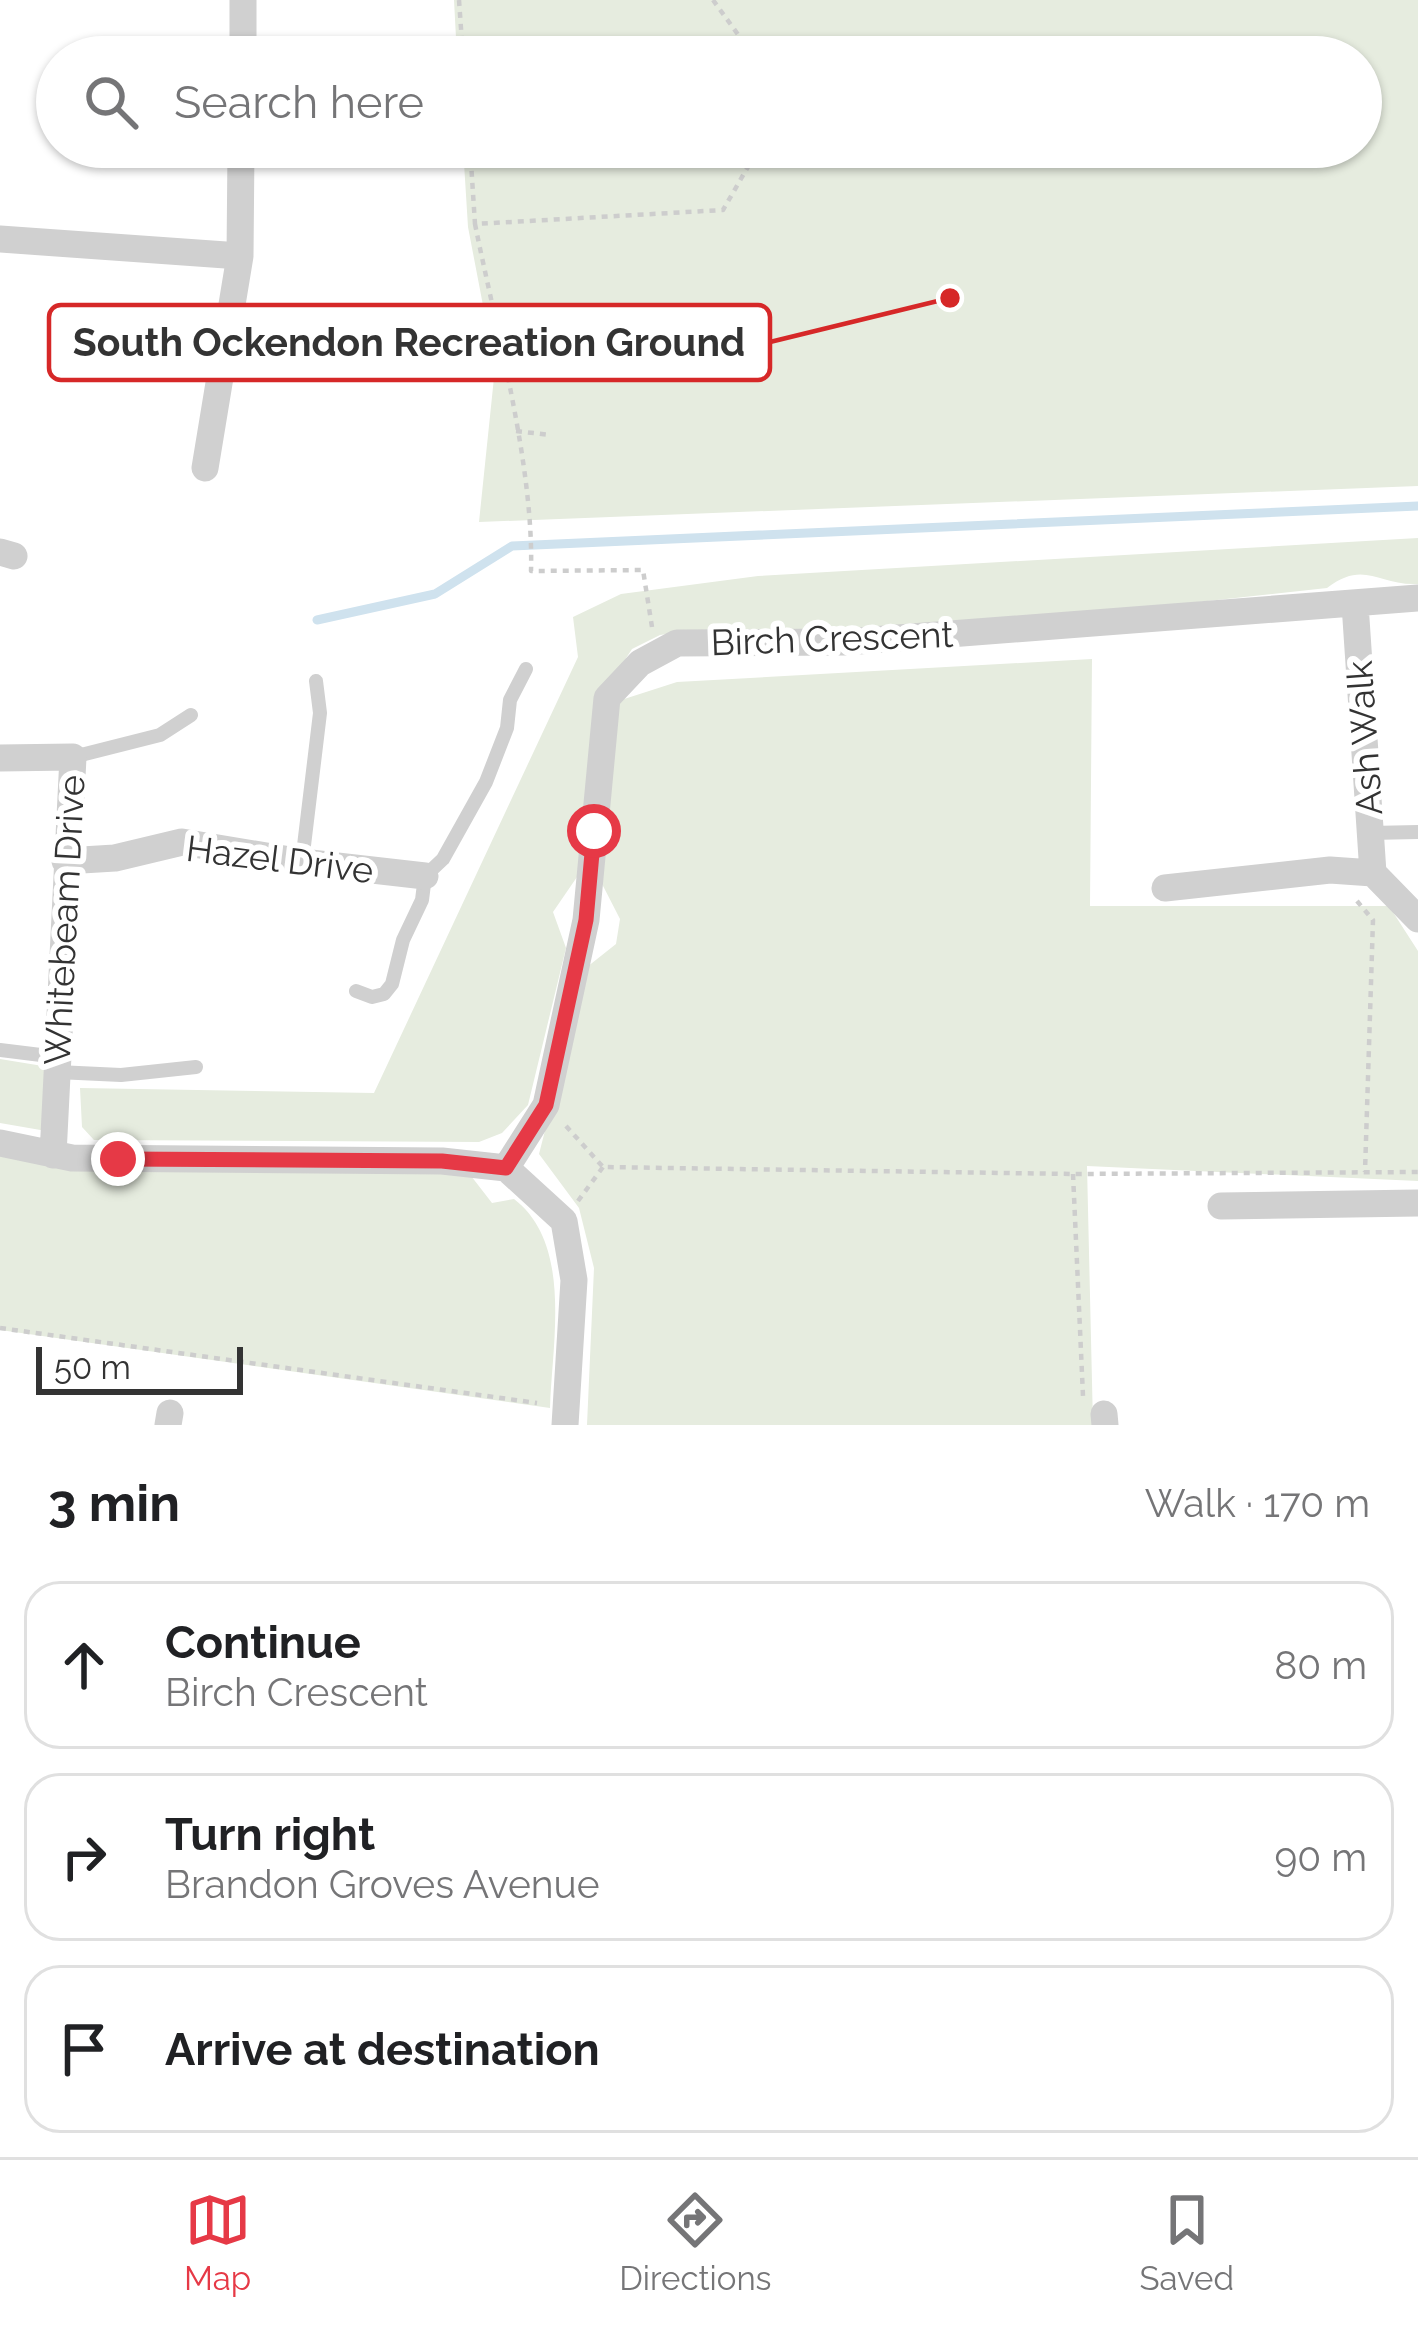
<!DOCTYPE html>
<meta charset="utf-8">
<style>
:root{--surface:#fff;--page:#f6f6f6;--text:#202124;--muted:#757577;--line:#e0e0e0;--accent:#e63946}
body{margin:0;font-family:Raleway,sans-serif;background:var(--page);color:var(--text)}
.scale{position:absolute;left:36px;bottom:30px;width:207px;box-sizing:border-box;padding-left:12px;border:6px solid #333;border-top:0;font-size:33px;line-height:42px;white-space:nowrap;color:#333;-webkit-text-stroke:9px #fff;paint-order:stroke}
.stop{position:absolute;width:36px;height:36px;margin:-27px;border:9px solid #e63946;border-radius:50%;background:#fff}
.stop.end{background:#e63946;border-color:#fff;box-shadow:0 3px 12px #0008}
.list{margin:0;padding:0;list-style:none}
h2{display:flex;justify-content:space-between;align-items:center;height:156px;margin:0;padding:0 48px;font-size:51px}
h2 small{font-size:39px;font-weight:400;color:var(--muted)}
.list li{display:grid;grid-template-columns:78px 1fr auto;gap:36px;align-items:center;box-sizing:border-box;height:168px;margin:0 24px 24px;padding:0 24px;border:3px solid var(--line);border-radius:36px}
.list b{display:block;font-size:45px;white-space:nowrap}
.list p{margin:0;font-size:39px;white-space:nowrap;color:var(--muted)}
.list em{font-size:39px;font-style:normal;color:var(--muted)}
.icon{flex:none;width:66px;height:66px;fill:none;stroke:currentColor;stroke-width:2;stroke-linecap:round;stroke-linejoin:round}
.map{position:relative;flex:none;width:1418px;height:1425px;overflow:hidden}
.search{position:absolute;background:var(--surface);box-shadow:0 3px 9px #0004;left:36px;right:36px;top:36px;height:132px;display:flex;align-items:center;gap:30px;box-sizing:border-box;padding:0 42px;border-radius:66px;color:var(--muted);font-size:45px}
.sheet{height:732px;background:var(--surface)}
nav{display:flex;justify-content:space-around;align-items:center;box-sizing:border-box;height:168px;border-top:3px solid var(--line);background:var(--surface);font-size:33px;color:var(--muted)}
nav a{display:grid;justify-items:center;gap:6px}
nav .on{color:var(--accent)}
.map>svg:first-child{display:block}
.green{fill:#e6ecdf}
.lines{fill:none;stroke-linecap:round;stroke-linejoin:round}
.stream{stroke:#cfe2ee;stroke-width:9}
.building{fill:#1a1a1a}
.path{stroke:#cdcdcd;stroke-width:4.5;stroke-dasharray:6 6;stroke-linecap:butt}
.lane{stroke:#d0d0d0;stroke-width:14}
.street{stroke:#d0d0d0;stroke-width:27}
.route{stroke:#e63946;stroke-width:15}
.labels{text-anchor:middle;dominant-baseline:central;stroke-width:12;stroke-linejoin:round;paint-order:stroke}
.street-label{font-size:36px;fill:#333;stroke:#fff}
.leader{fill:none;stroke:#d62828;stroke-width:4.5}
.callout-dot{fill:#d62828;stroke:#fff;stroke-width:4.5}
.callout{fill:#fff;stroke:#d62828;stroke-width:4.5}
.callout-label{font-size:39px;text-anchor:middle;font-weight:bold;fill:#333}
</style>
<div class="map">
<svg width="1418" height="1425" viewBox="0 0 1418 1425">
<rect width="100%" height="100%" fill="#fff"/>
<path class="green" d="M454 0H1418V486L479 522 495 368 468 227 463 147H1361V57H457Z
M1418 538V584C1378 586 1365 559 1327 588L949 629 694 630 660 635 632 649 600 698 577 877 553 912 566 948 528 1105 502 1133 479 1142 94 1140 82 1127 80 1088 374 1093 578 657 573 617 621 594 758 576Z
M1092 659 1090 906H1389L1418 951V1181L1087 1166 1093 1425H587L594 1268 579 1208 539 1154 587 967 616 944 620 919 600 880 618 701 677 682Z
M0 1059 55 1068 52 1132 0 1123Z
M0 1151 468 1172 492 1203 514 1199C573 1244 552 1343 550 1408L0 1330Z"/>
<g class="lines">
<path class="stream" d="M317 620 435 594 512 546 1418 506"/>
</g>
<path class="building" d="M736 39 737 57H693V41Z"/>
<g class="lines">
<path class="path" d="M459 0 463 57
M713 0 742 40 743 57
M470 147 475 224 723 210 749 165 748 147
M475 224C496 329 534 466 531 571L643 570 652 627
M503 369 545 362
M516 431 550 435
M1357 901 1373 920 1365 1172
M566 1126 603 1167 1073 1174 1418 1172
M1073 1174 1083 1396
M578 1201 603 1167
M0 1328 537 1403"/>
<path class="lane" d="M73 757 160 735 191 715
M1370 833 1418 832
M302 862 320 713 316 681
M356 991 372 997 384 994 392 984 403 940 422 900 425 876 443 859 486 782 507 728 510 700 526 669
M0 1050 57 1057
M57 1072 121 1075 196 1067"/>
<path class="street" d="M243 57V0
M0 239 240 256
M205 468 240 256 241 147
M0 552 14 556
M1355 604 1373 873 1418 919
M0 758 73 757 53 1155
M65 861 115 858 182 842 302 862 425 876
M1165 888 1330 870 1373 873
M0 1143 72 1158 442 1161 506 1168 564 1221 574 1280 565 1425
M506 1168 546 1105 586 920 607 698 640 663 677 643 846 642 1418 598
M1221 1206 1418 1203
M1104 1414 1105 1425
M168 1425 170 1413"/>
</g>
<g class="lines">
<path class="route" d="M118 1159 442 1161 506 1168 546 1105 586 920 594 831"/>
</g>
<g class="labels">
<g class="street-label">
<text transform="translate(832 638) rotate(-2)">Birch Crescent</text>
<text transform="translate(1364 738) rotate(-94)">Ash Walk</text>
<text transform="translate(280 859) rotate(7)">Hazel Drive</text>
<text transform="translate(64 920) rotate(-87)">Whitebeam Drive</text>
</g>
</g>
<path class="leader" d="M950 298L770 342"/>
<circle class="callout-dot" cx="950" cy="298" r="12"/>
<rect class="callout" x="49" y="305" width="721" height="75" rx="12"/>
<g class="callout-label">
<text x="409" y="356">South Ockendon Recreation Ground</text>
</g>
</svg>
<div class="scale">50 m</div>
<div class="stop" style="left:594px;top:831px"></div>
<div class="stop end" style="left:118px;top:1159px"></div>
<div class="search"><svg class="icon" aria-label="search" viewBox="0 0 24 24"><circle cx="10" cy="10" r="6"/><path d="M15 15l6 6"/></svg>Search here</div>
</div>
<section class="sheet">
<h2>3 min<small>Walk · 170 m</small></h2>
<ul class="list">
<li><svg class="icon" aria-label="ahead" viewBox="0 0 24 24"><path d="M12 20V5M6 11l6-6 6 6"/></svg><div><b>Continue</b><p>Birch Crescent</p></div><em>80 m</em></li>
<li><svg class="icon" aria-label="right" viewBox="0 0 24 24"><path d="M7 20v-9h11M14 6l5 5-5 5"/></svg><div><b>Turn right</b><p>Brandon Groves Avenue</p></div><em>90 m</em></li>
<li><svg class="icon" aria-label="arrive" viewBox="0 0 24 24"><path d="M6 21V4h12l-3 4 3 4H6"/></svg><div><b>Arrive at destination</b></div></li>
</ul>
</section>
<nav>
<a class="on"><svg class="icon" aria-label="map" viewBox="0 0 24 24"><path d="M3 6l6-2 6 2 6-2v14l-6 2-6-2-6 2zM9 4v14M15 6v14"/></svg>Map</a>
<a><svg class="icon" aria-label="directions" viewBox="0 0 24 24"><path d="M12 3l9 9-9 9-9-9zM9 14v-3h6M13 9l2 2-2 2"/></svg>Directions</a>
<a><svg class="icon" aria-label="saved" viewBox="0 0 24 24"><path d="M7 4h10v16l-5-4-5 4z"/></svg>Saved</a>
</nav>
